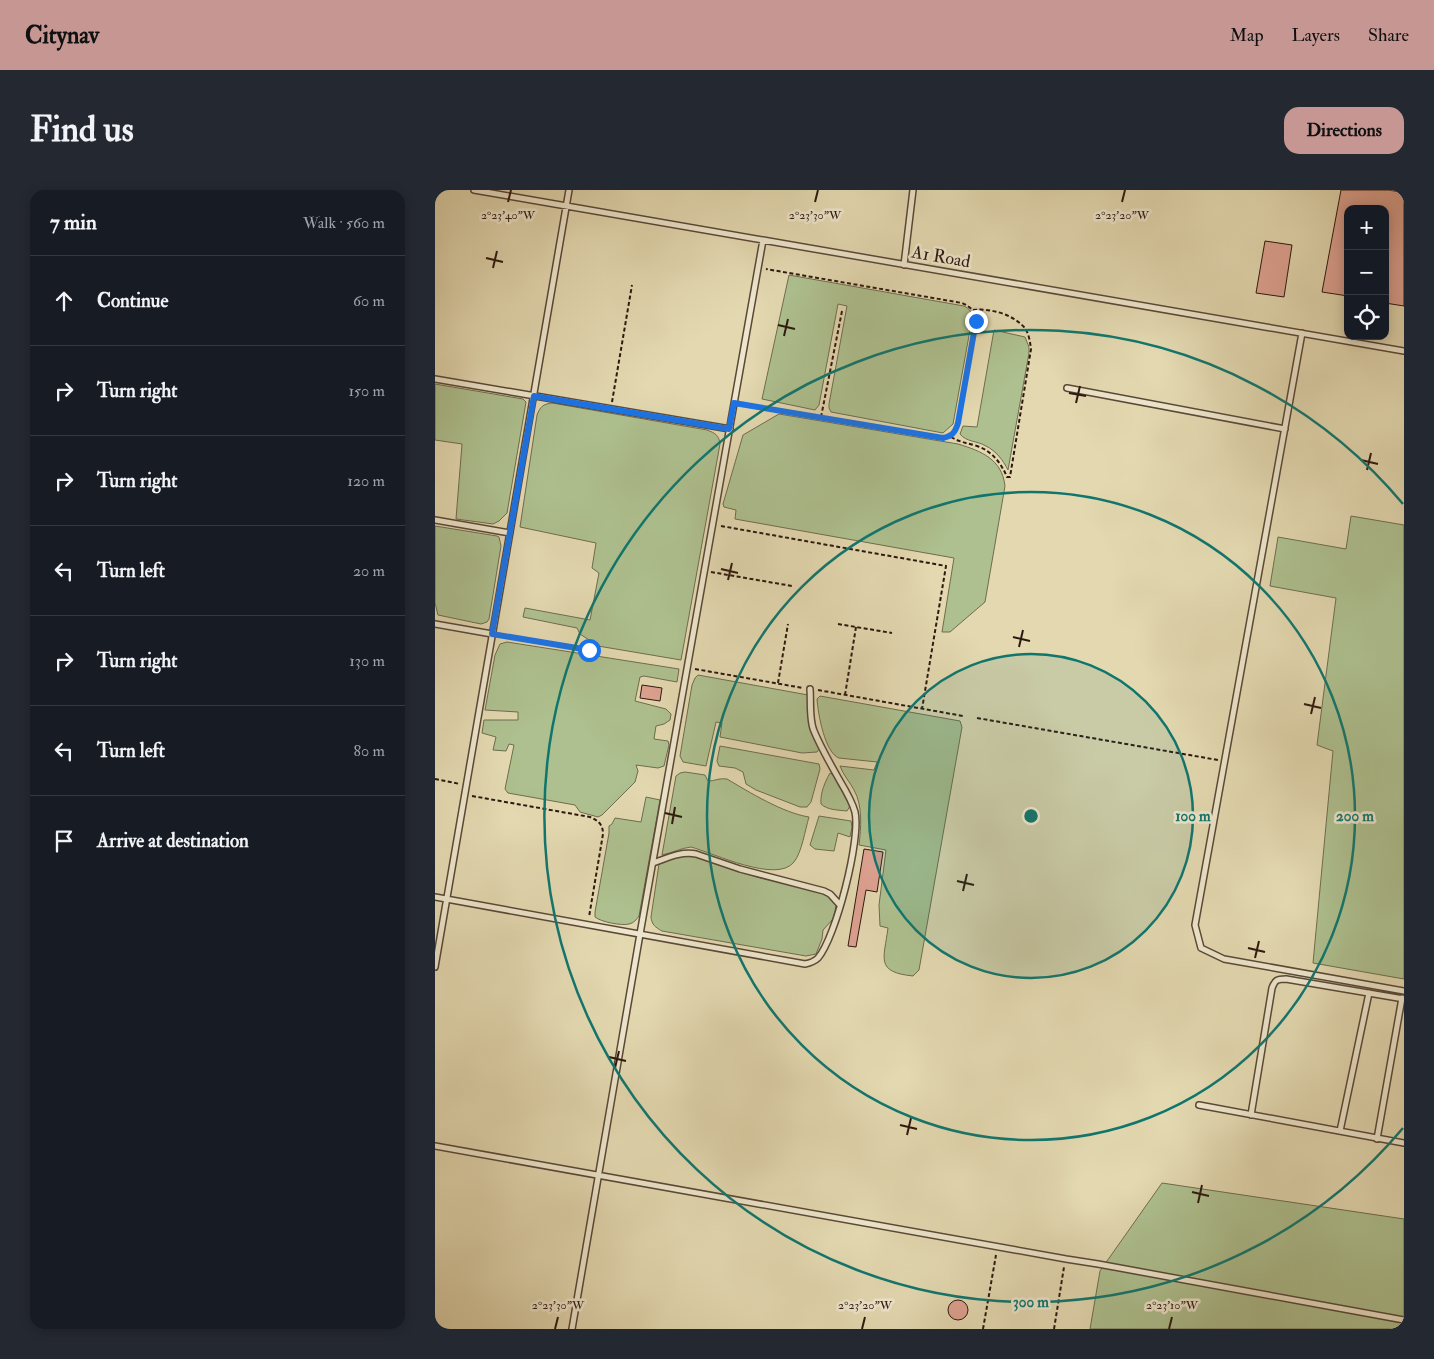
<!DOCTYPE html>
<meta charset="utf-8">
<style>
:root{--surface:#171b24;--page:#242831;--text:#f1f3f6;--muted:#9ea1a6;--line:#363941;--accent:#c59692}
body{margin:0;font-family:"IM FELL Double Pica",serif;background:var(--page);color:var(--text)}
.controls{position:absolute;right:15px;top:15px;display:grid;overflow:hidden;border-radius:10px;box-shadow:0 2px 12px #0003}
.controls button{width:45px;height:45px;display:grid;place-items:center;padding:0;border:0;border-bottom:1px solid var(--line);background:var(--surface);color:var(--text);font:25px sans-serif}
.stop{position:absolute;width:15px;height:15px;margin:-11px;border:4px solid #1a73e8;border-radius:50%;background:#fff}
.stop.end{background:#1a73e8;border-color:#fff;box-shadow:0 1px 5px #0008}
.list{margin:0;padding:0;list-style:none}
h2{display:flex;justify-content:space-between;align-items:center;height:65px;margin:0;padding:0 20px;font-size:21px}
h2 small{font-size:16px;font-weight:400;color:var(--muted)}
.list li{display:grid;grid-template-columns:32px 1fr auto;gap:15px;align-items:center;box-sizing:border-box;height:90px;padding:0 20px;border-top:1px solid var(--line)}
.list b{display:block;font-size:19px;white-space:nowrap}
.list em{font-size:16px;font-style:normal;color:var(--muted)}
.icon{flex:none;width:28px;height:28px;fill:none;stroke:currentColor;stroke-width:2;stroke-linecap:round;stroke-linejoin:round}
.map{position:relative;flex:none;width:969px;height:1139px;overflow:hidden;border-radius:15px}
header{display:flex;align-items:center;gap:30px;box-sizing:border-box;height:70px;padding:0 25px;background:var(--accent);color:#111}
header strong{font-size:24px}
nav{display:flex;gap:28px;margin-inline-start:auto;font-size:18px}
.intro{display:flex;align-items:center;justify-content:space-between;box-sizing:border-box;height:120px;padding:0 30px}
h1{margin:0;font-size:35px}
.button{padding:12px 22px;border-radius:15px;background:var(--accent);color:#111;font-size:18px;font-weight:700}
main{display:flex;gap:30px;padding:0 30px}
aside{flex:1;background:var(--surface);border-radius:15px;box-shadow:0 2px 12px #0003}
.map>svg:first-child{display:block}
.green{fill:#aec08f;stroke:#6e6c4f}
.building{fill:#dea291;stroke:#2d180f}
.lines{fill:none;stroke-linecap:round;stroke-linejoin:round}
.service-casing{stroke:#5a4837;stroke-width:8}
.path{stroke:#2d180f;stroke-width:2;stroke-dasharray:4 2.5;stroke-linecap:butt}
.service{stroke:#ede6cc;stroke-width:5}
.route{stroke:#1a73e8;stroke-width:6}
.ticks{fill:none;stroke:#2d180f;stroke-width:2}
.ring{fill:none;stroke:#0f766e;stroke-width:2.5}
.labels{text-anchor:middle;dominant-baseline:central;stroke-width:5;stroke-linejoin:round;paint-order:stroke}
.street-label{font-size:18px;fill:#2d180f;stroke:#ede6cc}
.ticks-label{font-size:12px;text-anchor:middle;fill:#2d180f;stroke:#ede6cc;stroke-width:5;stroke-linejoin:round;paint-order:stroke}
.centre{fill:#0f766e;stroke:#ede6cc;stroke-width:2.5}
.ring-label{font-size:15px;text-anchor:middle;font-weight:bold;fill:#0f766e;stroke:#ede6cc;stroke-width:5;stroke-linejoin:round;paint-order:stroke}
</style>
<header>
<strong>Citynav</strong>
<nav><a>Map</a><a>Layers</a><a>Share</a></nav>
</header>
<div class="intro"><h1>Find us</h1><a class="button">Directions</a></div>
<main>
<aside>
<h2>7 min<small>Walk · 560 m</small></h2>
<ul class="list">
<li><svg class="icon" aria-label="ahead" viewBox="0 0 24 24"><path d="M12 20V5M6 11l6-6 6 6"/></svg><div><b>Continue</b></div><em>60 m</em></li>
<li><svg class="icon" aria-label="right" viewBox="0 0 24 24"><path d="M7 20v-9h11M14 6l5 5-5 5"/></svg><div><b>Turn right</b></div><em>150 m</em></li>
<li><svg class="icon" aria-label="right" viewBox="0 0 24 24"><path d="M7 20v-9h11M14 6l5 5-5 5"/></svg><div><b>Turn right</b></div><em>120 m</em></li>
<li><svg class="icon" aria-label="left" viewBox="0 0 24 24"><path d="M17 20v-9H6M10 6l-5 5 5 5"/></svg><div><b>Turn left</b></div><em>20 m</em></li>
<li><svg class="icon" aria-label="right" viewBox="0 0 24 24"><path d="M7 20v-9h11M14 6l5 5-5 5"/></svg><div><b>Turn right</b></div><em>130 m</em></li>
<li><svg class="icon" aria-label="left" viewBox="0 0 24 24"><path d="M17 20v-9H6M10 6l-5 5 5 5"/></svg><div><b>Turn left</b></div><em>80 m</em></li>
<li><svg class="icon" aria-label="arrive" viewBox="0 0 24 24"><path d="M6 21V4h12l-3 4 3 4H6"/></svg><div><b>Arrive at destination</b></div></li>
</ul>
</aside>
<div class="map">
<svg width="969" height="1139" viewBox="0 0 969 1139">
<rect width="100%" height="100%" fill="#e3d8b0"/>
<filter id="stains"><feTurbulence type="fractalNoise" baseFrequency=".004" numOctaves="4"/><feColorMatrix values="0 0 0 0 .2 0 0 0 0 .09 0 0 0 0 .02 0 0 0 .5 -.17"/></filter>
<radialGradient id="worn" r=".72"><stop offset=".6" stop-color="#630" stop-opacity="0"/><stop offset="1" stop-color="#630" stop-opacity=".3"/></radialGradient>
<path class="green" d="M354 85 529 116C535 119 537 122 537 129L518 234 508 243 396 222 394 218V214L412 116 403 114 384 215 380 220 327 209Z
M559 140 590 147 594 157V163L573 280C568 270 561 261 551 256 543 251 531 252 525 244L528 236 542 237Z
M0 194 88 209 91 212 72 323 64 331 58 334 21 329 27 254 0 250Z
M117 213 272 240C280 243 284 245 285 254L246 470 163 456 145 444 142 438 88 427 90 418 155 430 164 383 157 378 161 353 85 337 102 225C105 217 108 214 117 213Z
M344 224 523 254C546 261 567 269 570 296L550 412 515 442H507L519 368 300 329 301 320 289 317 288 314 308 245Z
M916 326 969 335V789L878 773 898 561 882 555 901 408 835 396 843 347 911 359Z
M0 336 62 346 64 347 66 356 54 429 52 432 46 434 3 425 0 413Z
M72 452 244 479 242 492 209 486 205 487 200 511 231 519 236 524 235 530 229 534 221 536 219 549 233 551 234 555 229 576 223 578 201 575 203 581 200 592 167 625 163 627 145 622 140 615 73 603 70 599 79 555 74 554 71 561 58 560 61 547 47 543 49 530H83V522L50 520 60 465 65 454Z
M263 485 373 505 376 541 385 558 382 562 367 563 285 547 287 533 281 532 271 576 248 572 245 566 257 495 260 488Z
M385 506 525 531 527 537 484 780 478 786C440 782 449 769 453 738L445 736 444 715 451 660 424 655C426 638 428 616 419 600 415 592 408 585 405 576L439 580 442 572 404 568C390 563 383 524 382 509Z
M285 556 384 574 385 579 376 612 372 617H365L321 600 311 594 308 582 300 578 284 576 282 571Z
M250 582 270 585 273 591C280 591 283 588 292 589 314 602 348 623 374 627 370 640 367 662 359 672 342 694 278 663 256 657 246 658 237 663 227 665L241 586 245 583Z
M395 583 398 585 415 616 412 621C403 620 392 620 386 614 385 603 390 592 395 583Z
M211 607 225 610 204 726C201 730 199 733 194 734 187 736 166 732 160 727V722L174 643V636L177 634 180 628 206 632Z
M384 626 416 631 417 637 415 647 403 643 399 661 380 659 375 655Z
M253 665 265 667 322 687 364 696 390 704 397 710 401 714 400 721 398 729 388 740 387 749 381 764 371 766 227 741C220 737 217 735 216 727L224 674 239 668Z
M727 993 969 1029V1139H655L665 1081Z"/>
<path class="building" d="M906 0H954L969 3V116L950 113V19H913V106L887 102Z
M830 51 857 55 849 107 821 103Z
M207 495 227 498 225 511 205 508Z
M429 659 448 662 442 702 431 700 421 757 413 756Z
M513 1120a10 10 0 1 1 20 0a10 10 0 1 1-20 0Z"/>
<g class="lines">
<g class="service-casing">
<path id="service" d="M39 0 969 161
M469 75 478 0
M867 143 760 735 766 758 789 769 969 801
M0 189 295 239
M632 198 850 239
M0 330 75 343
M0 434 57 444
M218 673C232 668 246 661 261 664L305 679 389 701 395 704 405 715
M0 707 370 774C375 773 379 772 383 768 401 747 426 649 420 622 417 611 411 601 405 591 396 575 386 558 379 541 374 530 376 511 375 499
M0 777 134 0
M764 915 969 953
M816 925 837 798C840 790 842 789 851 789L969 809
M905 941 934 803
M942 949 967 808
M0 956 631 1069 663 1074 969 1130
M137 1139 205 744 328 50"/>
</g>
<path class="path" d="M177 212 197 95
M306 214 508 248C517 246 520 243 523 233L541 131C540 121 536 117 527 113L331 79
M386 227 407 121
M516 247C524 252 532 253 542 256 557 261 566 273 572 287H575L596 159C595 152 594 143 589 137 577 124 555 118 538 120
M286 336 511 376 487 519
M276 382 357 396
M403 434 457 443
M65 445 154 460
M260 479 368 498
M343 493 353 434
M383 500 528 526
M410 505 421 437
M542 528 783 570
M0 589 25 594
M37 606 155 627C164 631 168 635 168 644L154 727
M548 1139 561 1065
M619 1139 629 1077"/>
<use href="#service" class="service"/>
</g>
<g class="lines">
<path class="route" d="M154 460 57 444 99 206 294 239 299 213 508 248C517 246 520 243 523 233L541 131"/>
</g>
<path class="ticks" d="M73 12 76 0M380 12 383 0M687 12 690 0M51 68 68 72M58 78 62 61M343 135 360 139M349 146 353 129M634 203 651 206M641 213 645 196M926 270 943 274M932 280 936 263M286 379 303 383M293 390 297 373M578 447 595 451M584 457 588 440M869 514 886 518M876 524 880 507M230 623 247 627M237 634 240 617M522 691 539 695M528 701 532 684M813 758 830 762M820 768 824 751M174 867 191 871M180 878 184 861M465 935 482 939M472 945 476 928M757 1002 774 1006M763 1013 767 995M120 1139 123 1127M427 1139 430 1127M734 1139 737 1127"/>
<circle cx="596" cy="626" r="162" fill="#0f766e" fill-opacity=".12"/>
<g class="ring">
<circle cx="596" cy="626" r="162"/>
<circle cx="596" cy="626" r="324"/>
<path d="M968 938A486 486 0 1 1 968 314"/>
</g>
<g class="labels">
<g class="street-label">
<text transform="translate(506 67) rotate(10)">A1 Road</text>
</g>
</g>
<g class="ticks-label">
<text x="73" y="29">2°23'40"W</text>
<text x="380" y="29">2°23'30"W</text>
<text x="687" y="29">2°23'20"W</text>
<text x="123" y="1119">2°23'30"W</text>
<text x="430" y="1119">2°23'20"W</text>
<text x="737" y="1119">2°23'10"W</text>
</g>
<circle cx="596" cy="626" r="8" class="centre"/>
<g class="ring-label">
<text x="758" y="631">100 m</text>
<text x="920" y="631">200 m</text>
<text x="596" y="1117">300 m</text>
</g>
<rect width="100%" height="100%" filter="url(#stains)"/>
<rect width="100%" height="100%" fill="url(#worn)"/>
</svg>
<div class="controls">
<button>+</button>
<button>−</button>
<button><svg class="icon" aria-label="locate" viewBox="0 0 24 24"><circle cx="12" cy="12" r="6"/><path d="M12 2v4M12 18v4M2 12h4M18 12h4"/></svg></button>
</div>
<div class="stop" style="left:154px;top:460px"></div>
<div class="stop end" style="left:541px;top:131px"></div>
</div>
</main>
